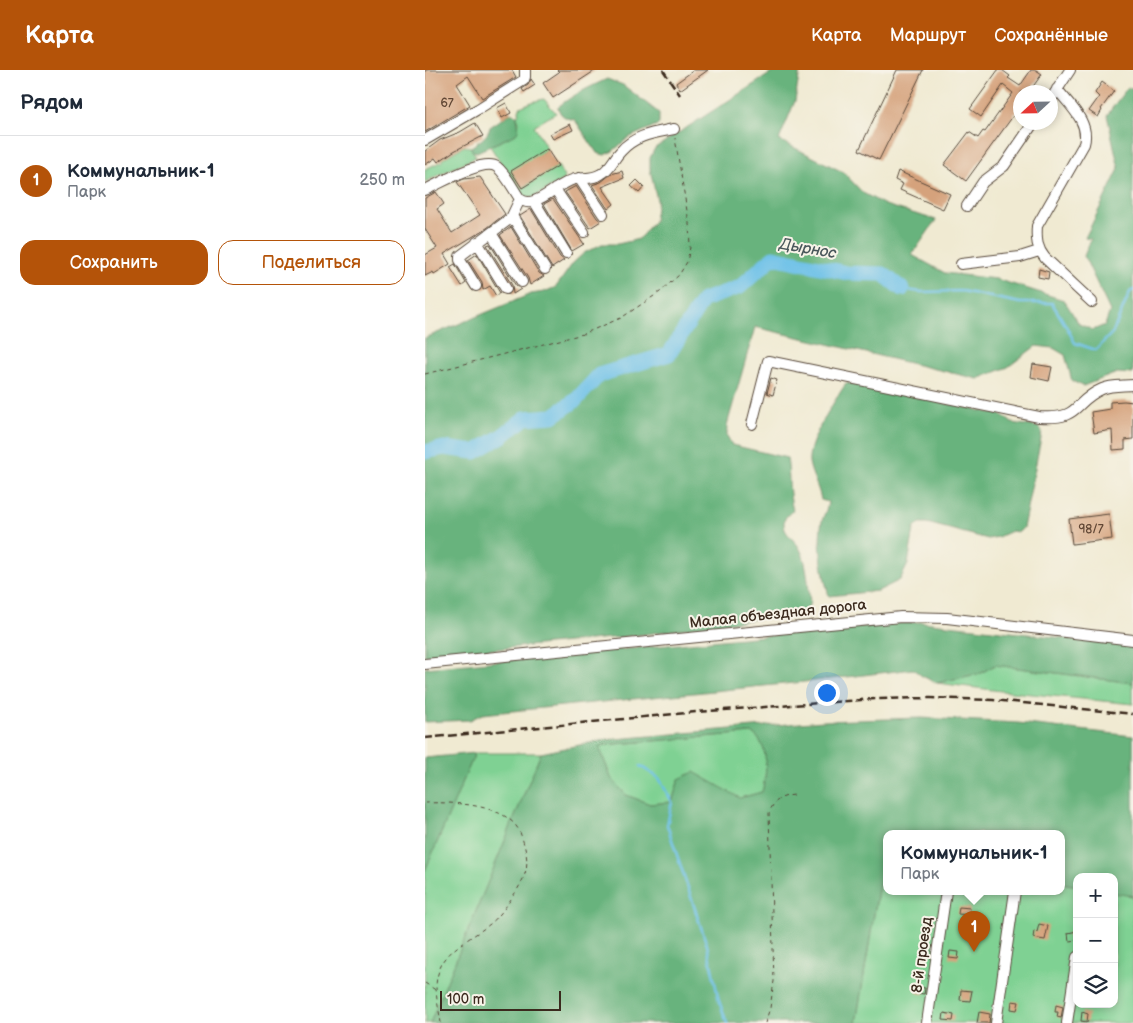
<!DOCTYPE html>
<html lang="ru">
<meta charset="utf-8">
<style>
:root{--surface:#fff;--page:#f2f2f3;--text:#1f2937;--muted:#747a83;--line:#e0e1e3;--accent:#b45309}
body{margin:0;font-family:"Balsamiq Sans",sans-serif;background:var(--page);color:var(--text)}
.controls{position:absolute;right:15px;bottom:15px;display:grid;overflow:hidden;border-radius:10px;box-shadow:0 2px 8px #0003}
.controls button{width:45px;height:45px;display:grid;place-items:center;padding:0;border:0;border-bottom:1px solid var(--line);background:var(--surface);color:var(--text);font:25px sans-serif}
.compass{position:absolute;left:588px;top:15px;width:45px;height:45px;border-radius:50%;background:var(--surface);box-shadow:0 2px 8px #0003;rotate:248deg}
.scale{position:absolute;left:15px;bottom:12px;width:121px;box-sizing:border-box;padding-left:5px;border:2px solid #3b2a1e;border-top:0;font-size:14px;line-height:18px;white-space:nowrap;color:#3b2a1e;-webkit-text-stroke:4px #f7f3e8;paint-order:stroke}
.you{position:absolute;left:401px;top:622px;width:18px;height:18px;margin:-12px;border:4px solid #fff;border-radius:50%;background:#1a73e8;box-shadow:0 0 0 8px #1a73e833}
.badge{display:grid;place-items:center;width:32px;height:32px;border-radius:50%;background:var(--accent);color:#fff;font-size:16px;font-weight:700}
.pin{position:absolute;translate:-50% -41px;filter:drop-shadow(0 1px 2px #0008)}
.pin::after{content:'';position:absolute;top:26px;width:18px;height:15px;background:inherit;clip-path:polygon(0 0,100% 0,50% 100%)}
.popup{position:absolute;left:458px;top:760px;width:182px;height:65px;box-sizing:border-box;display:grid;place-content:center;border-radius:10px;background:var(--surface);filter:drop-shadow(0 1px 4px #0005);font-size:16px;white-space:nowrap;color:var(--muted)}
.popup b{font-size:19px;color:var(--text)}
.popup::after{content:'';position:absolute;left:50%;top:100%;margin-left:-10px;border:10px solid transparent;border-top-color:var(--surface)}
.list{margin:0;padding:0;list-style:none}
h2{display:flex;justify-content:space-between;align-items:center;height:65px;margin:0;padding:0 20px;font-size:21px}
h2 small{font-size:16px;font-weight:400;color:var(--muted)}
.list li{display:grid;grid-template-columns:32px 1fr auto;gap:15px;align-items:center;box-sizing:border-box;height:90px;padding:0 20px;border-top:1px solid var(--line)}
.list b{display:block;font-size:19px;white-space:nowrap}
.list p{margin:0;font-size:16px;white-space:nowrap;color:var(--muted)}
.list em{font-size:16px;font-style:normal;color:var(--muted)}
.actions{display:flex;gap:10px;padding:15px 20px}
.actions a{flex:1;padding:11px 0;border:1px solid var(--accent);border-radius:15px;text-align:center;font-size:18px;color:var(--accent)}
.actions .main{background:var(--accent);color:#fff}
.icon{flex:none;width:28px;height:28px;fill:none;stroke:currentColor;stroke-width:2;stroke-linecap:round;stroke-linejoin:round}
.map{position:relative;flex:none;width:708px;height:953px;overflow:hidden}
header{display:flex;align-items:center;gap:30px;box-sizing:border-box;height:70px;padding:0 25px;background:var(--accent);color:#fff}
header strong{font-size:24px}
nav{display:flex;gap:28px;margin-inline-start:auto;font-size:18px}
main{display:flex}
aside{flex:1;background:var(--surface)}
.map>svg:first-child{display:block}
.green{fill:#7fd193;stroke:#5d7e58}
.forest{fill:#67b37d;stroke:#516e4e;fill-rule:evenodd}
.lines{fill:none;stroke-linecap:round;stroke-linejoin:round}
.stream{stroke:#6bc0e8;stroke-width:2.5}
.river{stroke:#6bc0e8;stroke-width:15}
.building{fill:#d5a27c}
.minor-casing{stroke:#564739;stroke-width:12}
.path{stroke:#564739;stroke-width:1;stroke-dasharray:4 4;stroke-linecap:butt}
.minor{stroke:#fff;stroke-width:10}
.rail{stroke:#3b2a1e;stroke-width:2.5;stroke-dasharray:8 4;stroke-linecap:butt}
.labels{text-anchor:middle;dominant-baseline:central;stroke-width:4;stroke-linejoin:round;paint-order:stroke}
.number-label{font-size:12px;fill:#624836}
.street-label{font-size:15px;fill:#3b2a1e;stroke:#f7f3e8}
.water-label{font-size:16px;font-style:italic;fill:#49575b;stroke:#f7f3e8}
</style>
<header>
<strong>Карта</strong>
<nav><a>Карта</a><a>Маршрут</a><a>Сохранённые</a></nav>
</header>
<main>
<aside>
<h2>Рядом<small></small></h2>
<ul class="list">
<li><span class="badge">1</span><div><b>Коммунальник-1</b><p>Парк</p></div><em>250 m</em></li>
</ul>
<div class="actions"><a class="main">Сохранить</a><a>Поделиться</a></div>
</aside>
<div class="map">
<svg width="708" height="953" viewBox="0 0 708 953">
<rect width="100%" height="100%" fill="#f7f3e8"/>
<filter id="ink" filterUnits="userSpaceOnUse"><feTurbulence type="fractalNoise" baseFrequency=".02" numOctaves="2"/><feDisplacementMap in="SourceGraphic" scale="10" xChannelSelector="R" yChannelSelector="G"/><feConvolveMatrix kernelMatrix="1 2 1 2 8 2 1 2 1" color-interpolation-filters="sRGB"/></filter>
<filter id="wash" filterUnits="userSpaceOnUse"><feTurbulence type="fractalNoise" baseFrequency=".0096" numOctaves="4" result="noise"/><feDisplacementMap in="SourceGraphic" scale="20" xChannelSelector="R" yChannelSelector="G"/><feGaussianBlur stdDeviation="1.12" result="paint"/><feColorMatrix in="noise" values="0 0 0 0 0 0 0 0 0 0 0 0 0 0 0 0 0 1.4 0 .05"/><feComposite in="paint" operator="in"/></filter>
<g filter="url(#wash)">
<rect width="100%" height="100%" fill="#f0ead2"/>
<path class="green" d="M119 29 131 43 109 56 122 79 87 102 97 118 133 96 140 109 107 128 97 126 65 76 91 64 94 52 91 45H93L95 37 107 32Z
M39 76 46 77 51 87 0 112V99L18 91 17 89Z
M570 595 708 613V634L576 621 512 613 556 603Z
M327 663C345 674 342 704 337 722L315 728 254 709 247 732 225 734 201 725 186 708 175 679 178 675Z
M50 683H116L5 953H0V801Z
M461 800 462 821H636L637 813 652 816V934H689V823L708 826V953H431L454 814Z"/>
<path class="forest" d="M351 0H375L370 31 354 70 418 102 438 123 460 135 511 150 487 185 520 203 571 209 639 230 654 254 668 260 680 255 685 241 659 186 666 169 660 168 694 99 682 45 702 18 708 19V304L692 303 658 316 647 311 640 285 628 278 611 276 583 297 553 309 330 257 302 355V366L307 375 362 388C365 406 363 423 368 440 364 444 359 447 359 453 358 464 370 469 375 479 383 494 383 516 385 533L382 539 376 543 206 566 0 586V268L106 224 119 222 131 217 148 193 159 183 177 174H193L214 169 229 151 232 130 225 99V88L230 78Z
M182 9 198 15 234 43V54L203 68 188 81 180 85 172 83 150 50C142 48 135 47 133 37 147 25 165 17 182 9Z
M86 43 91 45C93 52 95 58 91 64L52 82 47 81 46 77C54 71 63 67 65 57Z
M423 313 577 345 587 353 614 357 617 361 616 368 598 458 594 462 586 461 573 467 563 469 502 453H495L489 459 483 494 475 510 453 521 404 526C398 506 392 471 397 451 399 444 402 440 403 432L396 430C394 417 386 405 384 392 382 372 409 332 420 315Z
M497 552 708 576V613L570 595 556 603 512 613 497 606 488 599 389 611 57 644 45 650 0 652V598L477 553Z
M496 648 593 653 708 666V826L689 823V807H652V816L637 813 636 763H462L461 800 454 814 431 953H5L116 683 179 670 398 651ZM327 663C345 674 342 705 337 722L315 728 269 702 254 709 247 732 225 734 201 725 186 708 175 679 178 675Z
M50 683 0 801V688Z"/>
<g class="lines">
<path class="stream" d="M477 219 495 222 537 221 595 233H627L641 256 650 273 671 280 688 262 705 222 708 220
M215 696 234 708 247 732 242 755 282 875 294 931 302 953"/>
<path class="river" d="M0 382 19 378 50 382 77 366 100 348 128 346 151 330 174 305 244 284 278 230 315 217 348 187 422 203 458 204 477 219"/>
</g>
<g id="blocks">
<path class="building" d="M0 0H87L91 7 57 28 43 6 32 14 45 35 0 62Z
M132 0H171L128 28 118 13 134 2Z
M269 0H283L255 20 251 13Z
M472 0H498L454 90 434 80Z
M573 0H577L585 6 583 8 595 16 606 0H611L617 4 604 22H596V35L541 111 519 95 544 62 553 68 558 61 560 62 588 23 578 15 556 47 545 39Z
M106 9 110 15 99 22 97 19 103 15Z
M677 12 689 21 676 39 677 40 673 47 664 41 674 27 670 23Z
M81 33 86 43 77 48 72 38Z
M50 53 58 66 29 81 13 92 10 88 0 95V81L15 70 35 62Z
M145 54 148 60 128 69 125 64Z
M122 79 133 96 97 118 86 101Z
M197 101 199 108 177 117 189 134 183 139 167 115 176 112 186 104Z
M473 101 525 124 518 139 475 120 478 114 470 110Z
M55 107 80 144 62 158 19 184 25 194 9 204 8 202 0 206V185L12 178 0 159V128L11 122 19 134 12 139 27 163 55 145 32 112 39 109Z
M212 110 219 117 214 123 206 116Z
M151 116 172 148 176 151 165 158 140 122Z
M128 129 159 174 147 181 119 134Z
M106 139 135 187 139 190 127 198 95 146Z
M86 157 114 203 119 206 105 215 103 208 75 165Z
M65 174 91 216 96 219 88 224 87 215 62 175Z
M52 184 75 223 71 226 65 216 58 220 57 212 43 190Z
M30 194 41 213 37 216 25 197Z
M614 199 624 202 623 209 613 207Z
M608 294 627 297 624 311 606 307Z
M346 308 352 310 348 325 342 323Z
M699 331 708 332V369L700 370V379L688 380 687 360 669 363 666 342 685 339V332Z
M684 444 687 469 647 474 644 449Z
M534 837 545 838 544 845 533 844Z
M614 854 623 856 620 870 608 868 609 861 612 862Z
M652 861V870L644 871 643 863Z
M525 881 534 882 533 889 524 888Z
M493 917 500 918 499 924 492 923Z
M536 920 547 921 545 931 535 930Z
M587 931 594 932 592 940 586 939Z
M631 935 638 937 636 948 632 947 633 942H630Z
M554 942 565 944 564 953H552Z
M657 942 663 944 662 952 656 951Z
M519 943 529 945 528 951 518 950Z"/>
</g>
</g>
<g filter="url(#ink)">
<use href="#blocks" fill-opacity="0" stroke="#564739" stroke-width="1"/>
<g class="lines">
<g class="minor-casing">
<path id="minor" d="M632 19C645 36 665 52 659 74L612 156C611 170 612 178 620 188L667 232
M626 29 645 0
M0 70 53 39 99 10 100 7V0
M154 108 178 144
M130 119 159 162
M0 120C14 114 59 87 72 97 81 104 88 119 95 129 99 132 104 133 109 131 124 126 135 113 150 109 159 107 167 110 176 104 185 99 189 88 196 81 210 65 229 63 249 59
M109 131 141 183
M542 136 558 112 579 96 609 52
M87 146 120 199
M66 163 97 212
M52 172 81 219
M536 194 595 187 614 181
M51 216 35 190V186L86 148 95 129
M327 354 343 291 614 347C657 350 647 332 677 319 686 315 697 316 708 315
M0 594 476 547 522 548 708 570
M502 953 521 821
M571 953 590 821
M642 953 652 887"/>
</g>
<path class="path" d="M0 304 158 264 196 248 235 222 254 205 262 192 265 177 264 153 250 68
M0 733C27 732 85 733 96 765 107 796 102 806 84 832 78 841 70 851 61 857 44 870 19 880 13 904 8 919 14 938 16 953
M0 913 12 921
M340 953 345 938 349 911 344 743C349 730 356 726 370 725"/>
<use href="#minor" class="minor"/>
<path class="rail" d="M238 0 255 25
M0 668 271 642 450 629 506 628 568 630 708 644"/>
</g>
</g>
<g class="labels">
<g class="number-label">
<text x="22" y="33">67</text>
<text x="666" y="459">98/7</text>
</g>
<g class="street-label">
<text transform="translate(353 544) rotate(-6)">Малая объездная дорога</text>
<text transform="translate(497 885) rotate(-82)">8-й проезд</text>
</g>
<g class="water-label">
<text transform="translate(383 179) rotate(10)">Дырнос</text>
</g>
</g>
</svg>
<div class="controls">
<button>+</button>
<button>−</button>
<button><svg class="icon" aria-label="layers" viewBox="0 0 24 24"><path d="M12 4l9 5-9 5-9-5zM3 14l9 5 9-5"/></svg></button>
</div>
<svg class="compass" viewBox="-18 -18 36 36"><path d="M0-13l5 13h-10z" fill="#e53935"/><path d="M0 13l5-13h-10z" fill="#747a83"/></svg>
<div class="scale">100 m</div>
<div class="you"></div>
<div class="pin badge" style="left:549px;top:882px">1</div>
<div class="popup"><b>Коммунальник-1</b>Парк</div>
</div>
</main>
